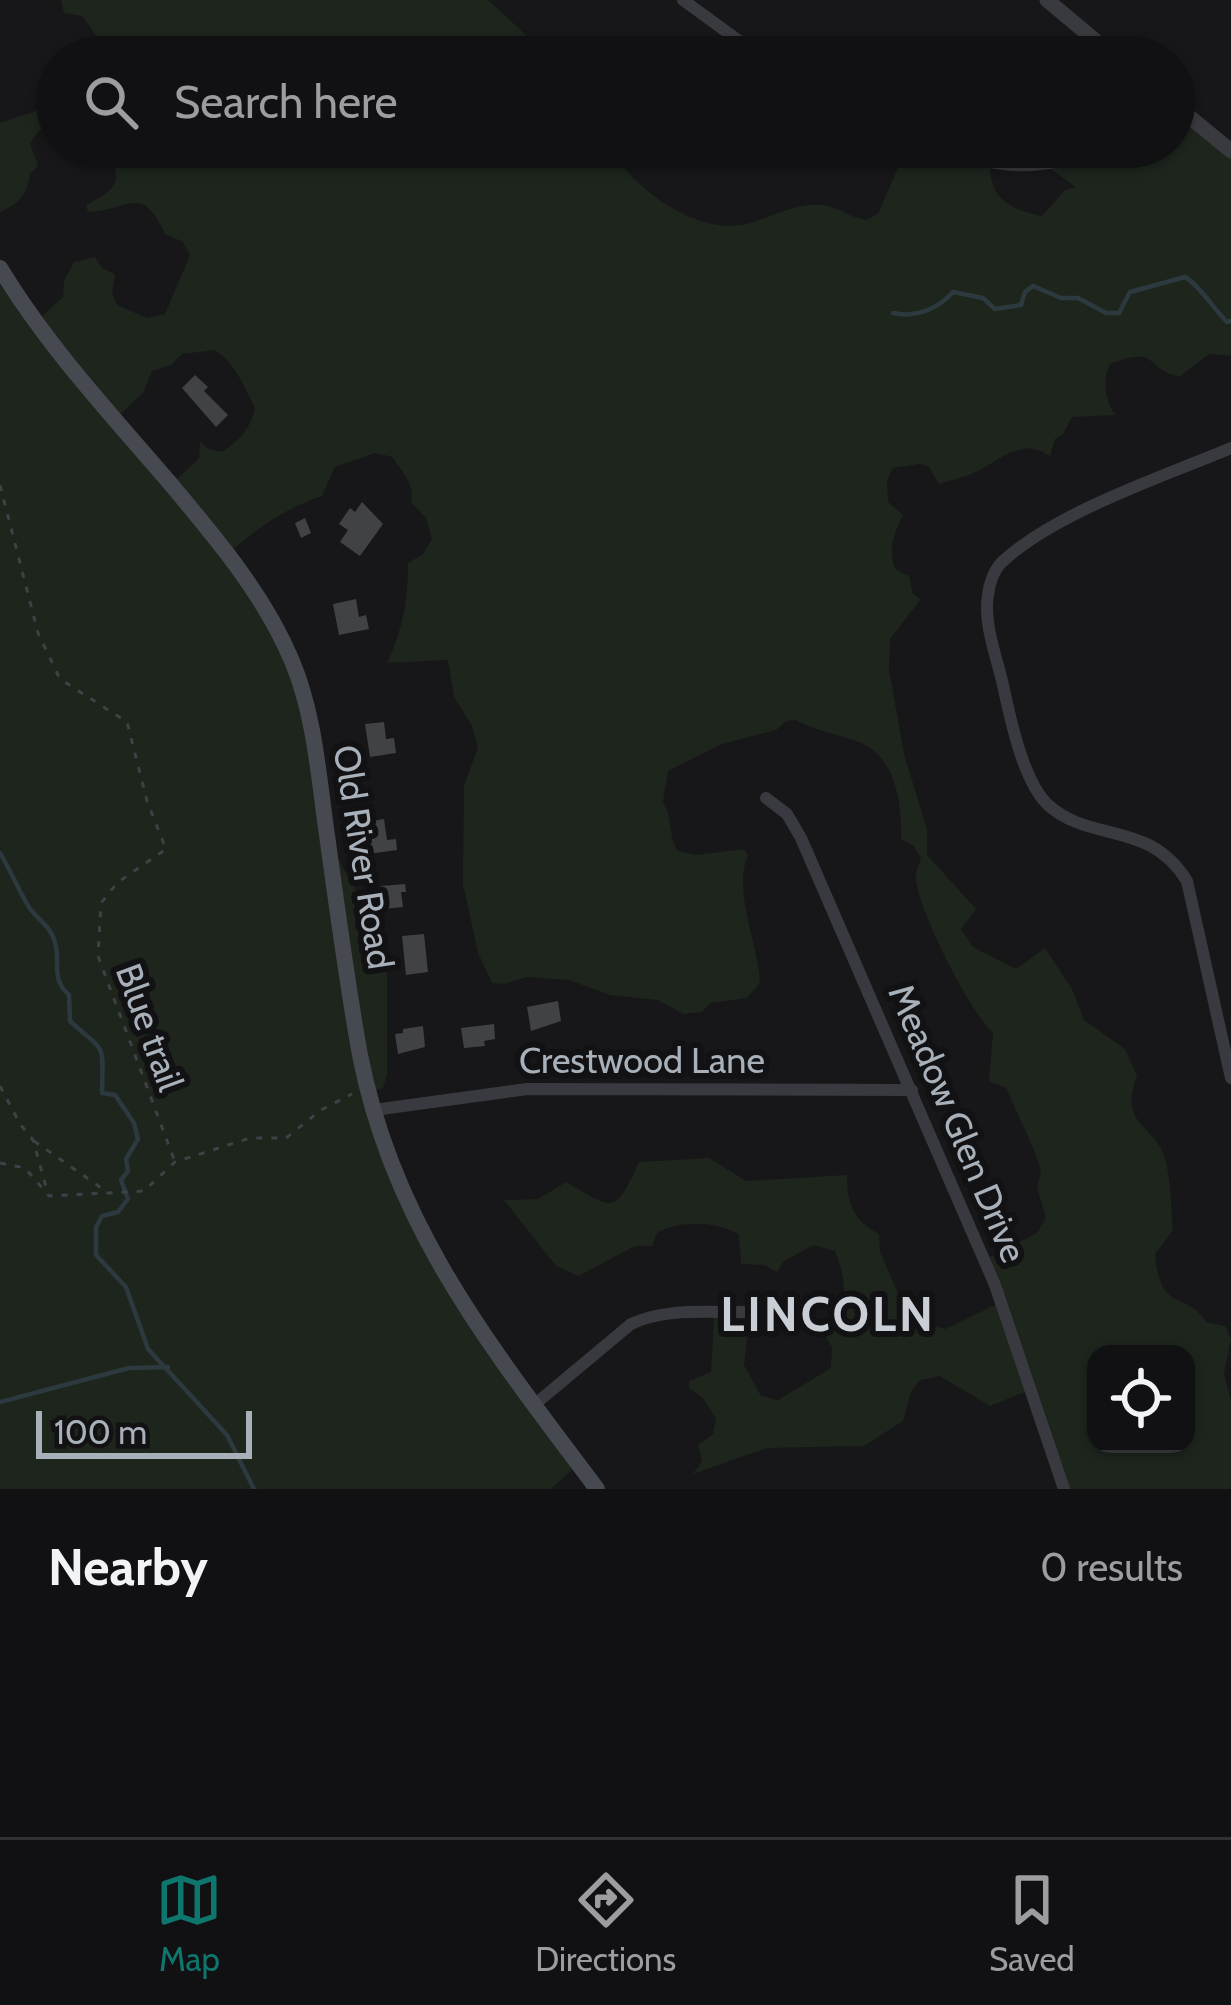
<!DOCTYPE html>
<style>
:root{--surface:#111113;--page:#1a1a1c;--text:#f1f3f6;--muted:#9c9da0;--line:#303133;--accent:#0f766e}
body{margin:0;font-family:Cabin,sans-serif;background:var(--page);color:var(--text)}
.controls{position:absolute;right:36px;bottom:36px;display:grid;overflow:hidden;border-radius:24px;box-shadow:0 3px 9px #0004}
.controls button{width:108px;height:108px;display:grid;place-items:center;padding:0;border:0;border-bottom:3px solid var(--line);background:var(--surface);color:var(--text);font:60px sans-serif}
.scale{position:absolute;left:36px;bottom:30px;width:216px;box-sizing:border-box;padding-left:12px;border:6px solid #a8b0ba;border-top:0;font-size:33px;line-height:42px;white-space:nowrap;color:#a8b0ba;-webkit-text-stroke:9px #121214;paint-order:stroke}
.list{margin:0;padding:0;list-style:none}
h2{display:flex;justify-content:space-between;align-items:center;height:156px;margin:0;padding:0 48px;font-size:51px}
h2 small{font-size:39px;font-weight:400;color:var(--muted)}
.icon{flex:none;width:66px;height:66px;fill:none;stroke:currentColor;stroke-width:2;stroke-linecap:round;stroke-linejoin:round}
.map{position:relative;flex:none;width:1231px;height:1489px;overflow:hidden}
.search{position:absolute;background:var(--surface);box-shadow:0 3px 9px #0004;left:36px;right:36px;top:36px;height:132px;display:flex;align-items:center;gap:30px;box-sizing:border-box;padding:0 42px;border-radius:66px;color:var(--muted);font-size:45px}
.sheet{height:348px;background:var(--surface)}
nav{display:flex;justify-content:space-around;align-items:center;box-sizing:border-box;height:168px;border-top:3px solid var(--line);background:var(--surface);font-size:33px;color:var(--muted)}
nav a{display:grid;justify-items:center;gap:6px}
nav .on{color:var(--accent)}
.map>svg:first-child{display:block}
.green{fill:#1d251d;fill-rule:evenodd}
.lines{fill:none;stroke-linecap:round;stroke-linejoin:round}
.stream{stroke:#2c393e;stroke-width:4.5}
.building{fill:#414246}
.path{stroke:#3e4146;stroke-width:3;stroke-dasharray:6 9;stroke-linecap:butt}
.minor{stroke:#383a3f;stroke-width:12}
.tertiary{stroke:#383a3f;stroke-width:15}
.secondary{stroke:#46494f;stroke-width:16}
.labels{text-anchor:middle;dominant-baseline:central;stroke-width:12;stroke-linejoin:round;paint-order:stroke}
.street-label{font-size:36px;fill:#a8b0ba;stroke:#121214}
.district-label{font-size:48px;font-weight:bold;letter-spacing:3px;fill:#cacfd6;stroke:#121214}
</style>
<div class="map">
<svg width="1231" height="1489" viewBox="0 0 1231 1489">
<rect width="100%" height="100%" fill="#171719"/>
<path class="green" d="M61 0H488L550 57H101C104 43 90 27 82 16L64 13Z
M57 85V122L39 131 30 143 38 166 30 174C28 194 18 204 0 212V123L53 105Z
M1174 104 1231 151V356L1209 354 1179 377C1143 367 1158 345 1110 364 1102 382 1105 398 1115 415L1072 417 1063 434 1055 439 1050 456C1022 437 1004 458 978 471 966 477 952 480 939 484L929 467 920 464 893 468 887 481 888 502 903 515C894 534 888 547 895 569L909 576 913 594 921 599 890 639 889 669 904 754 927 829V855L976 909 961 929 973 947 1016 969 1045 948 1072 989 1084 1020 1125 1049 1137 1076C1117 1128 1157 1123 1166 1162 1171 1183 1171 1208 1173 1230L1155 1254C1161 1316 1186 1289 1206 1322L1225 1326 1231 1339 1224 1374 1231 1401V1489H1060L1029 1394 1025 1392 990 1406 940 1376 920 1380 911 1392 903 1421 864 1446 767 1448 693 1474 702 1461 698 1445 713 1434 716 1418 702 1397 689 1388V1381L711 1372 714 1318 749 1320 744 1365 761 1396 778 1400 831 1368 832 1347 817 1324 837 1319C849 1296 844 1274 835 1251L814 1245 784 1261 777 1272 764 1265 741 1264 739 1235C718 1221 679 1220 657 1233L652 1246H635L578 1276 556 1266 504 1200 538 1199 566 1182C613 1209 614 1217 639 1162L709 1158 746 1181 847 1175C847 1204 853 1220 879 1234L880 1252 910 1320 945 1329 997 1304 986 1259 1037 1233 1046 1218 1037 1187 1041 1171 1034 1150 1006 1088 989 1081 993 1033C970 1012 916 907 916 877 916 870 919 864 921 858L913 845 901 839C902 803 896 757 859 742 838 734 815 731 796 720L786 721 776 730 722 744 668 771 663 802C673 818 668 836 678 851L696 855 744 849 748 856C732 888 759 946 760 983L747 998 710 1003 702 1012 684 1014 657 1000 610 995 569 980 527 977 504 984 492 983 478 953 463 884 464 785 478 748 472 726 454 697 448 660 387 663C403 628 408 601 408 563L423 554 432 539 426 518 411 502C415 483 402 472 392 457L375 453 335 467 322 496C286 508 257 528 229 553L287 654 337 857 371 916 387 959V1075L383 1088 369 1092 393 1184 575 1467 551 1489H0V267L38 320 63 297 64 281 74 262 95 257 102 268 115 274 112 293 117 305 147 318 165 314 190 255 183 242 165 234C141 183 132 210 88 212L86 205C121 187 122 182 107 147H610C633 189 699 238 750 223 774 216 796 203 822 205 838 207 851 218 866 220L878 214 907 147H931L990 167C990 200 1013 210 1042 216L1065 190 1076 187 1045 165 1094 147H1174ZM215 350C236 365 244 386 255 408 251 428 239 441 222 452L207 448 200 441 199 458 174 482 118 416 143 393 152 371 171 365 182 354ZM1096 1354H1186V1444H1096Z"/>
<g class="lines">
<path class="stream" d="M893 313C916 318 938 309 953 292L983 298 995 309 1021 305 1025 292 1033 286 1061 298H1078L1106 313H1119L1130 292 1185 277C1201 287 1213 308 1227 322L1231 321
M0 853C10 869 17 887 27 904 35 919 50 924 55 942 61 963 50 978 69 995L70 1021C106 1054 103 1040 102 1093L115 1095 134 1123 138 1139 126 1159 128 1171 121 1180 128 1199 118 1212 102 1216 96 1227V1255L126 1287 148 1349 227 1435 254 1489
M0 1402 129 1368 168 1367"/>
</g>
<path class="building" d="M195 375 208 387 204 391 228 415 216 427 182 388Z
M362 502 383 524 360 556 340 542 348 530 339 524 350 508 355 512Z
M305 518 311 533 301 538 295 523Z
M356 599 359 617 366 615 369 629 339 635 333 604Z
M384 722 386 739 394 738 396 753 370 757 365 724Z
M384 819 387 840 396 839 397 850 368 854 364 822Z
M405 884 406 892H401L403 907 383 909 381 886Z
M424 934 428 972 406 975 402 936Z
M558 1001 561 1021 531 1031 527 1007Z
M494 1024 495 1039 484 1041 485 1046 464 1048 461 1028Z
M423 1026 425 1047 398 1054 395 1034 403 1033V1029Z"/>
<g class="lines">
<path class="path" d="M0 485 38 633 60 679 127 722 147 801 166 849 117 883 101 903 98 956 175 1162
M0 1086 20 1124 33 1140 48 1194
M34 1141 110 1194
M0 1163 25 1168 49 1196 144 1191 175 1162 250 1138H286L321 1110 352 1094"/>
<path class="minor" d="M683 0 761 57
M940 147C991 168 1044 175 1094 147
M1231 448C1162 477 1056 512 1002 562 994 570 989 584 988 595 983 623 997 658 1003 685 1010 718 1023 780 1047 804 1090 844 1149 819 1187 881L1231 1078
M766 798 787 814 801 838 995 1285 1064 1489
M374 1110 527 1089 912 1090
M534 1405 631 1324C668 1307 709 1313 749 1312"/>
<path class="tertiary" d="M1047 0 1115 57
M1174 104 1231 151"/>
<path class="secondary" d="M0 268C47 346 110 413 169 482 215 537 264 594 292 661 313 711 318 768 325 821 336 899 346 978 360 1055 394 1229 494 1351 597 1489"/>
</g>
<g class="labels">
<g class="street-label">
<text transform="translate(364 857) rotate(81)">Old River Road</text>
<text transform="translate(150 1027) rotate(70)">Blue trail</text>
<text x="642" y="1060">Crestwood Lane</text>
<text transform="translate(958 1123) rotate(67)">Meadow Glen Drive</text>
</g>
<g class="district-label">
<text x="828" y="1314">LINCOLN</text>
</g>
</g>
</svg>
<div class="controls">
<button><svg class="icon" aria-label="locate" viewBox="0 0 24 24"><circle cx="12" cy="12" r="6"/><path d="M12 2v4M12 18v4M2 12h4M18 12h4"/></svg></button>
</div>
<div class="scale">100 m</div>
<div class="search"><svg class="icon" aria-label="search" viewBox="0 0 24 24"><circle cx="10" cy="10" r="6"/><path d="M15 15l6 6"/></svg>Search here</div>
</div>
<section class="sheet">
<h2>Nearby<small>0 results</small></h2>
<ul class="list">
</ul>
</section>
<nav>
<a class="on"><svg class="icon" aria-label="map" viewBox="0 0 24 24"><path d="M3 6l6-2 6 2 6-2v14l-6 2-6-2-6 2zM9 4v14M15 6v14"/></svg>Map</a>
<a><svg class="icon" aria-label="directions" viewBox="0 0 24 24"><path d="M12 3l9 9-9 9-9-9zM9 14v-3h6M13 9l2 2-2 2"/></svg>Directions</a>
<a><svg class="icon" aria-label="saved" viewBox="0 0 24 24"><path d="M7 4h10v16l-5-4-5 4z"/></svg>Saved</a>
</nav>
